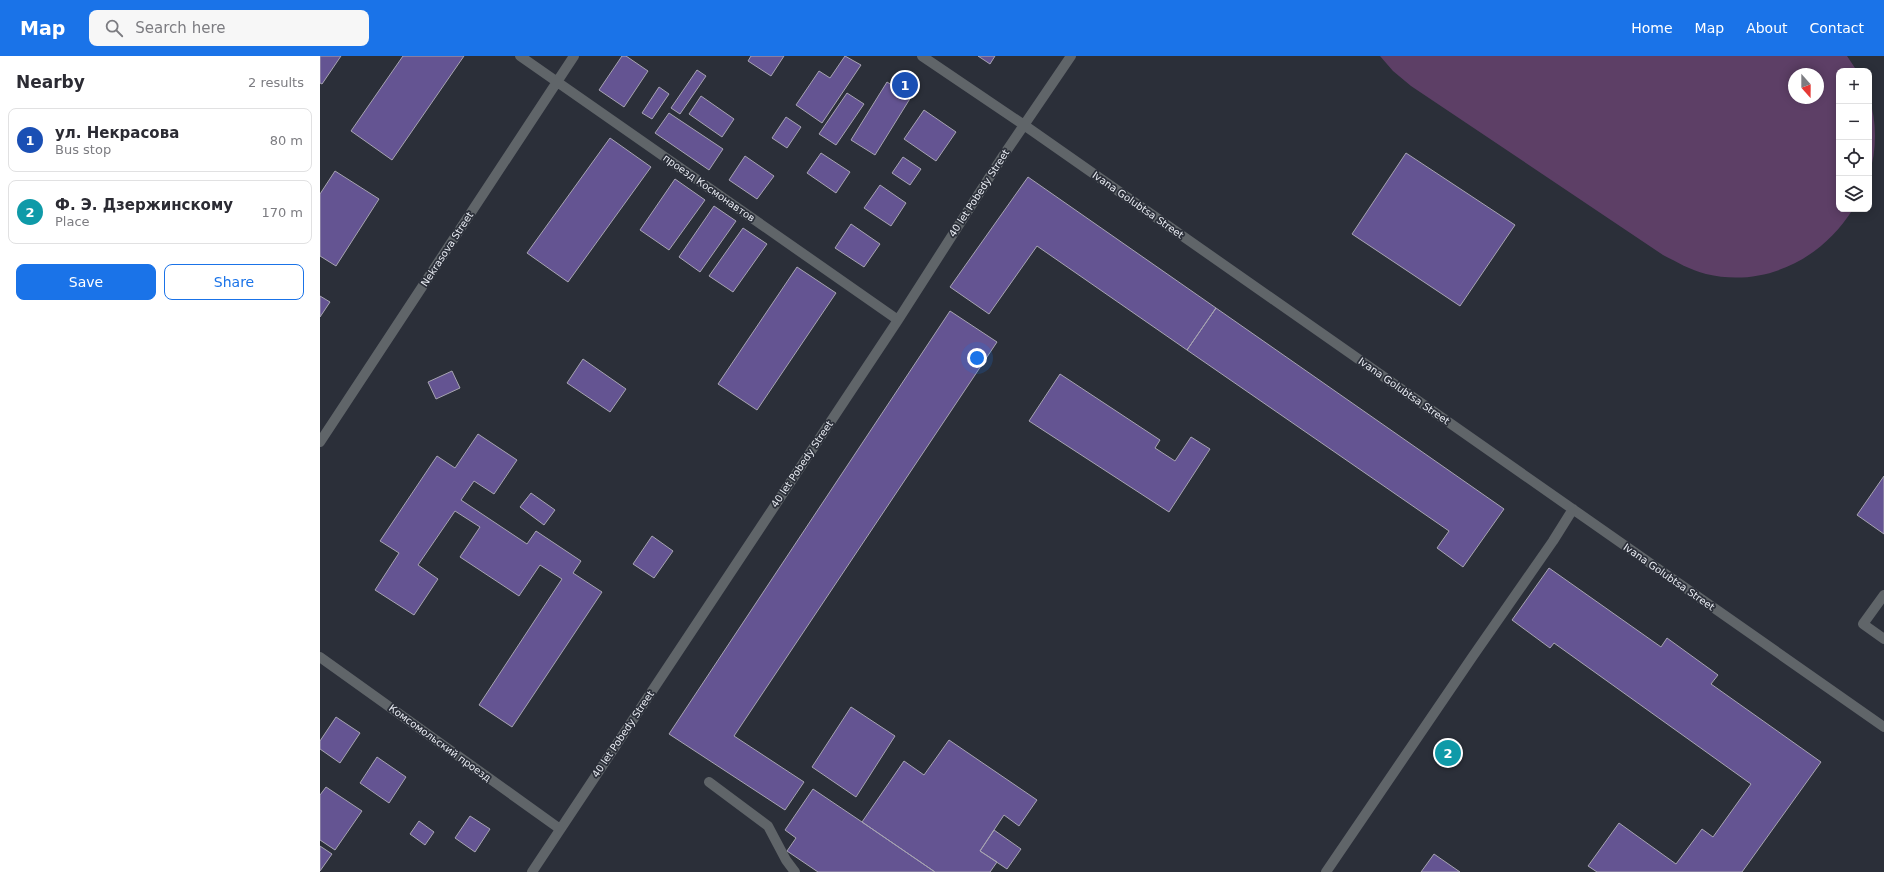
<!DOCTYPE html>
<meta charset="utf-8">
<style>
:root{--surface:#fff;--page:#f7f7f7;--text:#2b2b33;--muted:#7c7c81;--line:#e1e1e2;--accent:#1a73e8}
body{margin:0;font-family:"DejaVu Sans",sans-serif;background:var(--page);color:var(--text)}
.controls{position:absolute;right:12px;top:12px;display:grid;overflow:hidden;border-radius:8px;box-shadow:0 2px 10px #0003}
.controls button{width:36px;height:36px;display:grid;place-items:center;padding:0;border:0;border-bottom:1px solid var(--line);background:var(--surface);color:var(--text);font:20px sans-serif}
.compass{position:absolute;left:1468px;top:12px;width:36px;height:36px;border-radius:50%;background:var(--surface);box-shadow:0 2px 10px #0003;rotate:159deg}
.you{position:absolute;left:657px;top:302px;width:14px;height:14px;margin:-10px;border:3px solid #fff;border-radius:50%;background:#1a73e8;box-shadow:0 0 0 6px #1a73e833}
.badge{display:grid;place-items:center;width:26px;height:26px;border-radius:50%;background:var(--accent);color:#fff;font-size:13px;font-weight:700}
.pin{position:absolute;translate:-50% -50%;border:2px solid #fff;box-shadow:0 1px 4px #0006}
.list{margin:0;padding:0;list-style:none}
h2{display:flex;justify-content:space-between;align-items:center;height:52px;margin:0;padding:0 16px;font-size:17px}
h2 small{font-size:13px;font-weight:400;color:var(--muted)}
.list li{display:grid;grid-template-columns:26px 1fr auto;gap:12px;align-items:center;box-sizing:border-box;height:64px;margin:0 8px 8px;padding:0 8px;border:1px solid var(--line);border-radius:8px}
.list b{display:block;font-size:15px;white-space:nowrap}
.list p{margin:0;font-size:13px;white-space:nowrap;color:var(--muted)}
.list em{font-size:13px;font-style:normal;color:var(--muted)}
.actions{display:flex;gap:8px;padding:12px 16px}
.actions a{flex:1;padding:9px 0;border:1px solid var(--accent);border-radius:8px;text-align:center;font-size:14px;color:var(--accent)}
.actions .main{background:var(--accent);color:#fff}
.icon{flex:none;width:22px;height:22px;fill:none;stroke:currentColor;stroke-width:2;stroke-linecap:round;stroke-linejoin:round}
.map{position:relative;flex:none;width:1564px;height:816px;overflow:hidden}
header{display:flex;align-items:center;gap:24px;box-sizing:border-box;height:56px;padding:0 20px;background:var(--accent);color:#fff}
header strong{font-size:19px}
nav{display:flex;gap:22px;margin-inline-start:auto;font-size:14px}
.search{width:280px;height:36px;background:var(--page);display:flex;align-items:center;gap:10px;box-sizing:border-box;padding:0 14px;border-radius:8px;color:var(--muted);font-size:15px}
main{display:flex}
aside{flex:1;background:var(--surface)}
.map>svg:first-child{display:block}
.garden{fill:#5d3f66;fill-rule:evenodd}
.building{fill:#645492;stroke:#a7a4b2}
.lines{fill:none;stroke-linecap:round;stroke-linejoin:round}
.minor{stroke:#606569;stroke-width:10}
.labels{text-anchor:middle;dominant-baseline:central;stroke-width:3.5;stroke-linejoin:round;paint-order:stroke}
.street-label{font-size:10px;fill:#e9ecf3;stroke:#2b2f39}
</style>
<header>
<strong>Map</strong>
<div class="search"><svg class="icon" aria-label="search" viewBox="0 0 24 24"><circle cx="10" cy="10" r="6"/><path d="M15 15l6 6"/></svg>Search here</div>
<nav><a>Home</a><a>Map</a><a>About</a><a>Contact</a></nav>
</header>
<main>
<aside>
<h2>Nearby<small>2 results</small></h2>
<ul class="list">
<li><span class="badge" style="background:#1a4fb4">1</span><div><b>ул. Некрасова</b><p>Bus stop</p></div><em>80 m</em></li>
<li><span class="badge" style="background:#0f9aa8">2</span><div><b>Ф. Э. Дзержинскому</b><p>Place</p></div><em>170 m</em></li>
</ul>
<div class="actions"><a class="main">Save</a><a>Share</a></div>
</aside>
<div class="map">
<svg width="1564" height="816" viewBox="0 0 1564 816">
<rect width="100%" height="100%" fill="#2b2f39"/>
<path class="garden" d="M1060 0H1527L1537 15H1519V153H1533C1502 203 1445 232 1386 218 1370 214 1357 206 1343 199L1091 30 1073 15ZM1474 18H1498V42H1474Z
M1549 42C1557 65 1557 95 1549 118Z"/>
<path class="building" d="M0 0H21L2 28 0 27Z
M83 0H144L72 104 31 75Z
M302 0H306L328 15 304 51 279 34Z
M431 0H464L451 20 428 5Z
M525 0 541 9 502 67 476 49 499 15 510 22Z
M658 0H675L670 8Z
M377 14 386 20 360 58 351 52Z
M567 26 591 41 555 99 531 84Z
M339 31 349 38 332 63 322 57Z
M527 37 544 48 516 89 499 78Z
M381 40 414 63 402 81 369 58Z
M604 54 636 76 616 105 584 83Z
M349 57 403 93 389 114 335 77Z
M466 61 481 71 467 92 452 82Z
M290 82 331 111 248 226 207 197Z
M501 97 530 116 516 137 487 117Z
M1086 97 1195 169 1140 250 1032 178Z
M425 100 454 120 437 143 409 124Z
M583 101 601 113 590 129 572 117Z
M15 115 59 143 16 210 0 200V138Z
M708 121 896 252 867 294 717 190 669 258 630 231Z
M355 123 385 144 349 194 320 174Z
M560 129 586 147 571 170 544 152Z
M394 150 416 165 380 216 359 201Z
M531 168 560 188 544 211 515 192Z
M423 172 447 188 413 236 389 220Z
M477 211 516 237 437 354 398 328Z
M0 240 10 246 0 261Z
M896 252 1184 453 1143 511 1117 492 1129 475 867 294Z
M630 255 677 286 414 680 484 726 465 754 349 678Z
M263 303 306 333 290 356 247 327Z
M132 315 140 332 116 343 108 326Z
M740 318 840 384 835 392 855 405 871 381 890 393 849 456 709 365Z
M158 378 197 404 174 438 154 425 141 444 207 488 216 475 261 505 253 517 282 536 192 671 159 649 242 523 220 509 199 540 140 501 160 471 135 455 98 509 118 523 94 559 55 534 79 497 60 485 117 400 135 412Z
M1564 420V478L1537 459Z
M211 437 235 454 224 469 200 451Z
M332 480 353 495 334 522 313 508Z
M1229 512 1341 591 1347 582 1398 619 1391 628 1501 706 1422 816H1277L1268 810 1299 767 1356 808 1382 773 1393 781 1431 728 1234 587 1230 592 1192 564Z
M531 651 575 680 536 741 492 711Z
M16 661 40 677 20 707 0 693V685Z
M629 684 717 744 699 770 684 759 660 795 677 806 670 816H615L542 766 584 705 604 719Z
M57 701 86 721 69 747 40 727Z
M6 731 42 755 15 794 0 784V739Z
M493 733 542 766 615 816H498L467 795 476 782 465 774Z
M150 760 170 773 155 796 135 782Z
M99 765 114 776 105 789 90 778Z
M674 774 701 793 687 813 660 795Z
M0 790 12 798 0 815Z
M1114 798 1140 816H1101Z"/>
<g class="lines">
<path class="minor" d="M200 0 578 264
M602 0 704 69 1564 671
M0 386 254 0
M1564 539 1543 568 1564 583
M0 601 240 773
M389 726 448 770 466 804 475 816
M212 816 578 264 683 100 751 0
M1006 816 1153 600 1233 485 1253 453"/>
</g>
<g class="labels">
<g class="street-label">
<text transform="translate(389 132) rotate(35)">проезд Космонавтов</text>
<text transform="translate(659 137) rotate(-57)">40 let Pobedy Street</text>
<text transform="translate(818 149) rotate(35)">Ivana Golubtsa Street</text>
<text transform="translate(127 193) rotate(-57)">Nekrasova Street</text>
<text transform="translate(1084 335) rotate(35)">Ivana Golubtsa Street</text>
<text transform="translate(482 408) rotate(-56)">40 let Pobedy Street</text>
<text transform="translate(1349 521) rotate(35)">Ivana Golubtsa Street</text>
<text transform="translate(303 678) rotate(-56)">40 let Pobedy Street</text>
<text transform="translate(120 687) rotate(36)">Комсомольский проезд</text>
</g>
</g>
</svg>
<div class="controls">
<button>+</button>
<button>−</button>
<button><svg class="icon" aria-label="locate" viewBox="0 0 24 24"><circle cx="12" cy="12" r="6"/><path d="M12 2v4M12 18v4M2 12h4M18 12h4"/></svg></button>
<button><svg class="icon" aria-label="layers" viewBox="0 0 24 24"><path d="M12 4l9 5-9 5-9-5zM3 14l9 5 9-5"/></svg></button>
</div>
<svg class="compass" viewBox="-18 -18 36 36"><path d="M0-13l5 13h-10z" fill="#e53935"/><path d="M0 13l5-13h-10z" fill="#7c7c81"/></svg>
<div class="you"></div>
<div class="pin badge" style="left:585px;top:29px;background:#1a4fb4">1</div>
<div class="pin badge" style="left:1128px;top:697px;background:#0f9aa8">2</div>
</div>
</main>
